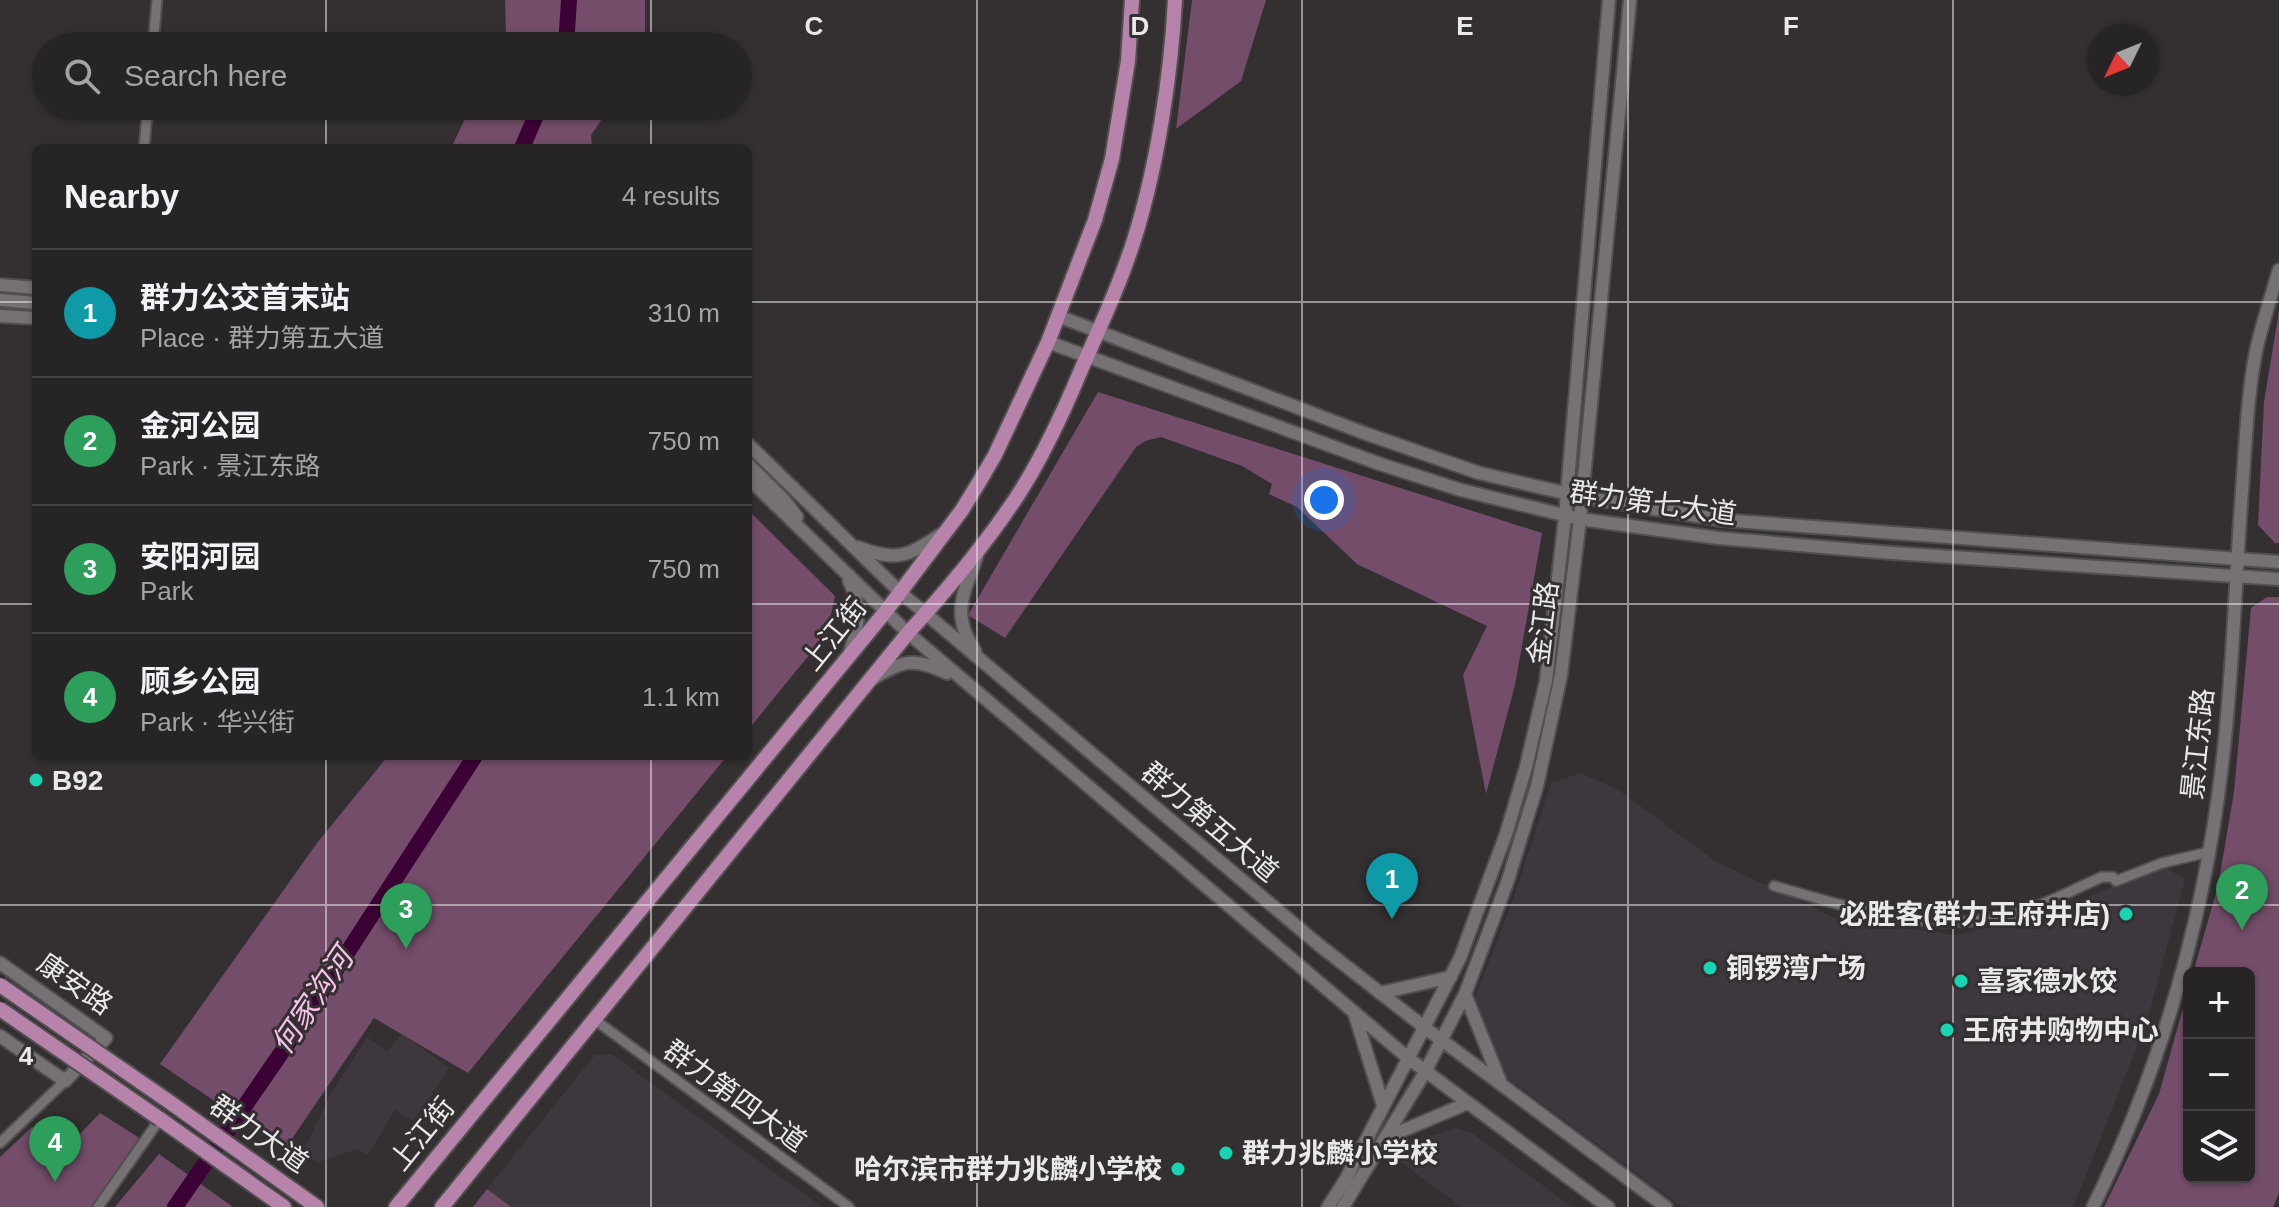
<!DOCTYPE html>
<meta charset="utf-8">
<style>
:root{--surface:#272426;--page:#333032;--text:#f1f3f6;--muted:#a4a4a7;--line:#434143;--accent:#95b2f1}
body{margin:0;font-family:Arial,"Noto Sans SC",sans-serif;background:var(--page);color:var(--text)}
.controls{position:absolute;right:24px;bottom:24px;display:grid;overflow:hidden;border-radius:12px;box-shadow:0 2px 6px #0004}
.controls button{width:72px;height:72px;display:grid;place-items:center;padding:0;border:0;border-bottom:2px solid var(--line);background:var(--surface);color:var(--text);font:40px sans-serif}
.compass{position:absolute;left:2087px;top:24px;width:72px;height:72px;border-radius:50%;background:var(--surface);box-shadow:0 2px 6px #0004;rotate:227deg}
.you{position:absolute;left:1324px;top:500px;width:28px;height:28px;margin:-20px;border:6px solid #fff;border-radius:50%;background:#1a73e8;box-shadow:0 0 0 12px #1a73e833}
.badge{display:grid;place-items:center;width:52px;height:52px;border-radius:50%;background:var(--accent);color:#fff;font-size:26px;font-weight:700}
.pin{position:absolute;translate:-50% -66px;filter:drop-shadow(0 2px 4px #0008)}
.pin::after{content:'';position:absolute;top:42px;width:28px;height:24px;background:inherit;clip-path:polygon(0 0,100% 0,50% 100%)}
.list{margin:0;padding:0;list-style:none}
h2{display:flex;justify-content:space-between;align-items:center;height:104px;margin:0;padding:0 32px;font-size:34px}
h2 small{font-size:26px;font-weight:400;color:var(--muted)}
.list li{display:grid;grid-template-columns:52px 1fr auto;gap:24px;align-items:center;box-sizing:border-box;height:128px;padding:0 32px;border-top:2px solid var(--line)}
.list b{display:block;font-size:30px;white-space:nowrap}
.list p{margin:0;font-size:26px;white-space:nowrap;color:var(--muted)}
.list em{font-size:26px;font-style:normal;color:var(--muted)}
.icon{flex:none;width:44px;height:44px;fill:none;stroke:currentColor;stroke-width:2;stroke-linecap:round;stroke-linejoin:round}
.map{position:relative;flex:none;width:2279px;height:1207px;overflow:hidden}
.search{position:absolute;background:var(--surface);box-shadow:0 2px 6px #0004;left:32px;top:32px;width:720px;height:88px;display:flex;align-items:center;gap:20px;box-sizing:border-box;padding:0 28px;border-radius:44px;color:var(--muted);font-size:30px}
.panel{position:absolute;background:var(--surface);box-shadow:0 2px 6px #0004;left:32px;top:144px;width:720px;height:616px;border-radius:12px}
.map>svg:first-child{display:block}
.built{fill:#3f373e}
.green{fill:#734d6a}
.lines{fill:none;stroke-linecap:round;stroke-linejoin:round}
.river{stroke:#3d0235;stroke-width:16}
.street-casing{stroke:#514e50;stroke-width:13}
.secondary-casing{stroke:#514e50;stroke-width:16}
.primary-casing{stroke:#514e50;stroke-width:18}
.street{stroke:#767174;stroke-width:9}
.secondary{stroke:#767174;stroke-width:12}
.primary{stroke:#b783ab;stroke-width:14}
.primary-bridge-casing{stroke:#514e50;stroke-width:18;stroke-linecap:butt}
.primary-bridge{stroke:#b783ab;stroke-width:14}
.grid{fill:none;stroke:#eae8ea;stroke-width:2;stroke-opacity:0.55}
.poi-dot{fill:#17d5b3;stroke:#343032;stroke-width:3}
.labels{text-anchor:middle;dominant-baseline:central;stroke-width:6;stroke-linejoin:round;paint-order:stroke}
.street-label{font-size:28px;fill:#eae8ea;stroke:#343032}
.poi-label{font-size:28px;font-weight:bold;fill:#eae8ea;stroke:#343032;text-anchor:start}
.water-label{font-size:30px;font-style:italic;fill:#f7c1ea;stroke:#343032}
.grid-label{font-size:26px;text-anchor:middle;font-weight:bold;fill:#eae8ea;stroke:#343032;stroke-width:6;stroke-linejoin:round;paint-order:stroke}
</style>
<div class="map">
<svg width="2279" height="1207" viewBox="0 0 2279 1207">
<rect width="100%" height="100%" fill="#343032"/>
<path class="built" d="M1580 773 1617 789 1715 861 1835 918 1956 935 2049 913 2162 866 2185 879 2147 1021 2073 1207H1682L1505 1076 1475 998 1513 900 1551 783Z
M402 1034 449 1068 413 1121 395 1110 368 1155 357 1149 319 1162 302 1155 328 1099 367 1037 387 1051Z
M611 1054 822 1207H511L487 1189 595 1055Z
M1455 1128 1472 1133 1572 1207H1462L1399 1161 1421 1139Z"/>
<path class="green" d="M505 0H645V46H500L506 34Z
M1192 0H1266L1241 81 1176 129Z
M471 106H611L591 135 592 148H451Z
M2279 311V543H2275L2258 525 2264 402Z
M1098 392 1542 533 1515 685 1486 794 1463 675 1487 626 1357 564 1297 507 1269 494 1272 484 1242 466 1161 437 1145 441 1136 447 1005 638 968 615Z
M748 510 835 596 827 633 748 730Z
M2267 597H2279V1193L2273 1207H2104L2159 1094 2189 987V1177H2249V973H2193L2218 886 2234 792 2251 608Z
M388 756H727L468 1073 374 1018 285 1149 160 1064 317 843Z
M100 1113 138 1137V1144L93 1207H0V1157L32 1127 60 1155Z
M159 1154 233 1207H115Z
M487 1189 511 1207H473Z"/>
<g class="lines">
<path class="river" d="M566 46 569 0
M522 148 540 106
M175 1207 295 1033 475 756"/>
<g class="street-casing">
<path id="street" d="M153 46 157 0
M144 148 148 106
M1774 886C1852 908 1936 937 2017 913 2046 905 2074 889 2102 877H2113L2116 881 2162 863 2209 852
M595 1020 849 1207
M0 1143 65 1081
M98 1207 160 1119"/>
</g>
<g class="secondary-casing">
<path id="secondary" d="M0 285 36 288
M0 300 36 303
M0 316 36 318
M1058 316 1364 433 1479 473 1582 497 1722 520 2279 562
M1048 342 1380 464 1461 490 1580 519 1718 538 1892 553 2279 579
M748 444 900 592 1319 945 1424 1027 1666 1207
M748 464 784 500 797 517
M748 478 908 633 1408 1058 1608 1207
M857 547C897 561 905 558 940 535
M849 581C862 606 859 626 850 652
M975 651C950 613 964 594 977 556
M872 679C904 660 913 657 947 673
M0 963 106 1038 65 1081 0 1036
M1380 993 1451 977
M1465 994 1500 1081
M1354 1012 1383 1105
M1385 1138 1468 1103
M1328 1207 1346 1179 1460 958 1506 834 1526 767 1546 681 1565 517 1609 0
M1343 1207 1425 1072 1465 994 1507 883 1537 786 1561 675 1580 519 1630 0
M2093 1207C2165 1060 2209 901 2225 738 2234 652 2236 564 2243 478 2246 436 2248 392 2256 351 2262 324 2271 297 2279 270"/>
</g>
<g class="primary-casing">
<path id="primary" d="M171 1103 317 1207
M160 1119 284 1207
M396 1207 886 611 962 510 978 484 995 455 1048 342 1095 220 1112 159 1128 61 1132 0
M442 1207 908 633C948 589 986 544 1018 495 1044 455 1063 413 1081 370 1100 327 1120 284 1134 240 1157 167 1171 76 1175 0"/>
</g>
<use href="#street" class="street"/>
<use href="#secondary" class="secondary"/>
<use href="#primary" class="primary"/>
<g class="primary-bridge-casing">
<path id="primary-bridge" d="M0 985 171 1103
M0 1009 160 1119"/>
</g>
<use href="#primary-bridge" class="primary-bridge"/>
</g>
<path class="grid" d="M326 0V46M651 0V46M977 0V1207M1302 0V1207M1628 0V1207M1953 0V1207M326 106V148M651 106V148M0 302H36M748 302H2279M0 604H36M748 604H2279M326 756V1207M651 756V1207M0 905H2279"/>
<g class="poi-dot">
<circle cx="36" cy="780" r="8"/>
<circle cx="2126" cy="914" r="8"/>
<circle cx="1710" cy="968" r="8"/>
<circle cx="1961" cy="981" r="8"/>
<circle cx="1947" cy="1030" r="8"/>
<circle cx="1226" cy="1153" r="8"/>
<circle cx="1178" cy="1169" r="8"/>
</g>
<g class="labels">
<g class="street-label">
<text transform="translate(1653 503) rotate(8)">群力第七大道</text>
<text transform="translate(1543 623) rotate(-83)">金江路</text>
<text transform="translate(834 634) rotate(-51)">上江街</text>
<text transform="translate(2198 744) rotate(-84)">景江东路</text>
<text transform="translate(1210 822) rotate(40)">群力第五大道</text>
<text transform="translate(75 984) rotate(35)">康安路</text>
<text transform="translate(735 1096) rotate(36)">群力第四大道</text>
<text transform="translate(259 1134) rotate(35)">群力大道</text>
<text transform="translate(422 1134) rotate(-51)">上江街</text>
</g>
<g class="poi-label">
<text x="52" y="780">B92</text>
<text x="2110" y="914" text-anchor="end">必胜客(群力王府井店)</text>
<text x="1726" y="968">铜锣湾广场</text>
<text x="1977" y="981">喜家德水饺</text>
<text x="1963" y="1030">王府井购物中心</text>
<text x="1242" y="1153">群力兆麟小学校</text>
<text x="1162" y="1169" text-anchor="end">哈尔滨市群力兆麟小学校</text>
</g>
<g class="water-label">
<text transform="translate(312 1001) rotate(-56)">何家沟河</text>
</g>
</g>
<g class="grid-label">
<text x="814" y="35">C</text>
<text x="1140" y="35">D</text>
<text x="1465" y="35">E</text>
<text x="1791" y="35">F</text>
<text x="26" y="1065">4</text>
</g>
</svg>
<div class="controls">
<button>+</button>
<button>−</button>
<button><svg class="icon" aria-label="layers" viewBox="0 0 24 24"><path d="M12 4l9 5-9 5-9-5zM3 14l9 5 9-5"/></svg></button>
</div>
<svg class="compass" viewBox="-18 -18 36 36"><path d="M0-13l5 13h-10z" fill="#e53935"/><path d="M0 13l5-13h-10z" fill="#a4a4a7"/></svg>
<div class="you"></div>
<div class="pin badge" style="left:1392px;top:919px;background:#0f9aa8">1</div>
<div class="pin badge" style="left:2242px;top:930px;background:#2e9e5b">2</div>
<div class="pin badge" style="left:406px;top:949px;background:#2e9e5b">3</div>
<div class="pin badge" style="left:55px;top:1182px;background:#2e9e5b">4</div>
<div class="search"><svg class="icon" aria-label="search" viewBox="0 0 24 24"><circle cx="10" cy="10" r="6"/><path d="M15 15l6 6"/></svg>Search here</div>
<section class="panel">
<h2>Nearby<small>4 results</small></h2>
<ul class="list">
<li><span class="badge" style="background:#0f9aa8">1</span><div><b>群力公交首末站</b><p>Place · 群力第五大道</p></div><em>310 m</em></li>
<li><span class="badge" style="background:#2e9e5b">2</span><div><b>金河公园</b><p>Park · 景江东路</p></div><em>750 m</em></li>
<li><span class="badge" style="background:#2e9e5b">3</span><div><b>安阳河园</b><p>Park</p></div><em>750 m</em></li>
<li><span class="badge" style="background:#2e9e5b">4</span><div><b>顾乡公园</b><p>Park · 华兴街</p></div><em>1.1 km</em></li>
</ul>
</section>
</div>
